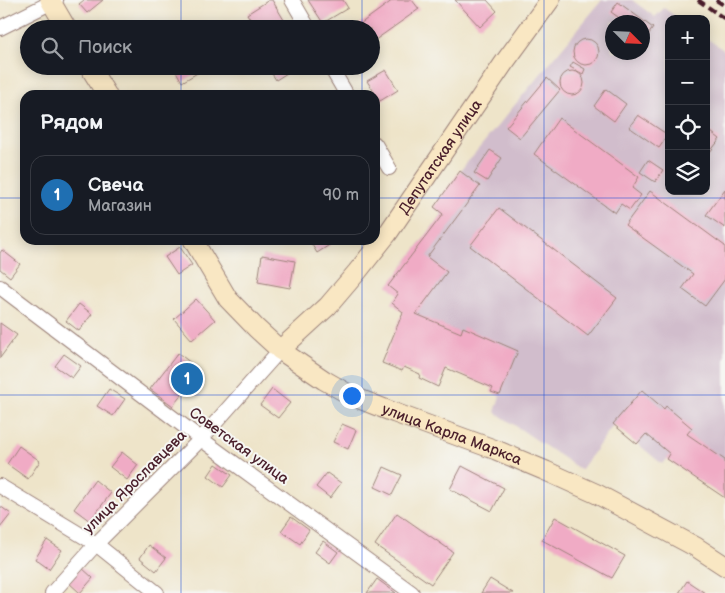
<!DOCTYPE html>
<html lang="ru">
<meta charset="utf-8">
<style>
:root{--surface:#171b24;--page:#242831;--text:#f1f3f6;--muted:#9ea1a6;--line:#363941;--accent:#1f6fb2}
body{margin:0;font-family:"Balsamiq Sans",sans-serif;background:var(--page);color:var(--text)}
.controls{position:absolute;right:15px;top:15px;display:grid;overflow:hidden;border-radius:10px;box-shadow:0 2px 12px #0003}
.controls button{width:45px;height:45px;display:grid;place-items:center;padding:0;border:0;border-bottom:1px solid var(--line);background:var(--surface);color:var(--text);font:25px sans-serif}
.compass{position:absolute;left:605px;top:15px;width:45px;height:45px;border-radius:50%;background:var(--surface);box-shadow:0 2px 12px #0003;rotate:114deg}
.you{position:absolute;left:351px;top:395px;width:18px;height:18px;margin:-12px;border:4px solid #fff;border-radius:50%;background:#1a73e8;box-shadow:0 0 0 8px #1a73e833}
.badge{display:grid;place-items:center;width:32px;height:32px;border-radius:50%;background:var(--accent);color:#fff;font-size:16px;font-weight:700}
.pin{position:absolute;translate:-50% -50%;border:2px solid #fff;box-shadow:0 1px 5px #0006}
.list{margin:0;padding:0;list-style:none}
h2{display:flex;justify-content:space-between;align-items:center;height:65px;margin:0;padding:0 20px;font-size:21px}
h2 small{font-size:16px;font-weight:400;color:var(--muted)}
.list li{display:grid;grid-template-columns:32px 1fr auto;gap:15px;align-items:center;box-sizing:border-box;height:80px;margin:0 10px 10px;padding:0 10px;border:1px solid var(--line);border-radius:15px}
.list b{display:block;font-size:19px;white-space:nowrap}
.list p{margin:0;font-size:16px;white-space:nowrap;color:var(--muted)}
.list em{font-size:16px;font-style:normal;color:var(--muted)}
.icon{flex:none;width:28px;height:28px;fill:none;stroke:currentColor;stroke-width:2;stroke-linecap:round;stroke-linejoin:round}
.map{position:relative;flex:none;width:725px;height:593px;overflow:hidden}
.search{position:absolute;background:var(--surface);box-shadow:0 2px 12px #0003;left:20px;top:20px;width:360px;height:55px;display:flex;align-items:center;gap:12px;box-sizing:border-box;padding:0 18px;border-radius:28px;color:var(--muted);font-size:19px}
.panel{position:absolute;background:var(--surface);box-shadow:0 2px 12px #0003;left:20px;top:90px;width:360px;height:155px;border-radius:15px}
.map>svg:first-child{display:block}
.industrial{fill:#d1bdcc;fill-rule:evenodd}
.building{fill:#f0abc5}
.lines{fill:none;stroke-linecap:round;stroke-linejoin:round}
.street-casing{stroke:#9c827a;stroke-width:16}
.secondary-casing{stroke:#9c827a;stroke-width:21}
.street{stroke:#fff;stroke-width:14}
.secondary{stroke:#f9e7c3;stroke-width:19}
.rail{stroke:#4a1f2b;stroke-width:4;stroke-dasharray:8 4;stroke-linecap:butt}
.grid{fill:none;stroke:#1d4ed8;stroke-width:1;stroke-opacity:0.55}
.labels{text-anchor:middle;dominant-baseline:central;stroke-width:4;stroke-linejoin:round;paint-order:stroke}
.street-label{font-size:15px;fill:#4a1f2b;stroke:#f6f6f2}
</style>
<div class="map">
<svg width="725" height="593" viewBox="0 0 725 593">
<rect width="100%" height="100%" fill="#f6f6f2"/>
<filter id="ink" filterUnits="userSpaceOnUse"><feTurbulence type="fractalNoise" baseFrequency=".02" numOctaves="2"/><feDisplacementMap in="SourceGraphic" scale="10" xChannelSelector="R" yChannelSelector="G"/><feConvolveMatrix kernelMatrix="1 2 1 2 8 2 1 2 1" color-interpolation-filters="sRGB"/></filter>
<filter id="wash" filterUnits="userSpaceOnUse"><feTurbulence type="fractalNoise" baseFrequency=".0096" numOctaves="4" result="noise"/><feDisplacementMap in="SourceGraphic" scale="20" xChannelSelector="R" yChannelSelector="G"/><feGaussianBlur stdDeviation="1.12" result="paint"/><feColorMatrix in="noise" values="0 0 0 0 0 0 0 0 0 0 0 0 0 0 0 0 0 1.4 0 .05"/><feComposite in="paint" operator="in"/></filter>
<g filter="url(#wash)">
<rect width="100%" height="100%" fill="#eee4c9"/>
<path class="industrial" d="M602 0H632L655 17 664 8 679 19H669V191H706V38L725 51V498L667 459 662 464 614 424 581 470 495 412 500 396 491 392 493 388 446 368 438 387 419 378 420 374 404 367 402 371 382 363 403 312 392 303 398 294 388 286 442 214 434 207 460 171ZM612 22H642V52H612Z"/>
<g id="blocks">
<path class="building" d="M84 0H103L87 13 79 4Z
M269 0H272L284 20 270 29H268L262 19 254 25 247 14Z
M308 0H343L348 8 323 23Z
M393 0H412L419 9 371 43V29H353Z
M455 0H487L497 11 480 27Z
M618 2 653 28 646 38 642 36V22H625L611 12Z
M573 52a13 13 0 1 1 26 0a13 13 0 1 1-26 0Z
M573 62 585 69 583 74 570 67Z
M173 66H196L199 72 182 82Z
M267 66H283L287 73 276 80Z
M386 70 398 90 380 101 367 81Z
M560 83a12 12 0 1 1 24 0a12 12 0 1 1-24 0Z
M547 78 560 90 520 138 506 127Z
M606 89 626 104 614 121 594 106Z
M638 115 668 135 659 148 629 127Z
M559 118 639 177 632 188 641 195 630 210 621 204 615 213 534 154Z
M711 132 720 139 706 157V139Z
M490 150 502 158 487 181 474 173Z
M648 160 663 170 655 182 640 172Z
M460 171 480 186 427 257 447 272 416 314 461 333 463 327 518 351 500 395 491 392 493 388 446 368 438 387 419 378 420 374 404 367 402 371 382 363 403 312 392 303 398 294 388 286 443 214 434 207Z
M725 189V228L706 215Z
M650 191 725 246V279L705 306 682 289 693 274 625 225Z
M499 208 617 298 588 336 470 246Z
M309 240H332L334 242 317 253Z
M180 247 192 265 177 275 165 257Z
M2 250 20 264 10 277 0 269V253Z
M262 255 295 261 290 288 258 282Z
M196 299 215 320 192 340 174 319Z
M79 304 92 314 79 331 66 321Z
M0 323 17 335 0 358Z
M178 353 200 370 173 406 150 389Z
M64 354 81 366 72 378 55 366Z
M109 389 125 399 113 416 97 406Z
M272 389 290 403 278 418 260 405Z
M642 390 664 409 666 406 692 428 687 434 725 460V498L667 459 670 454 646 434 637 444 613 424Z
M342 424 356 430 348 449 333 442Z
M19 446 40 461 28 479 7 464Z
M122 452 138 465 127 480 110 467Z
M216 464 232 475 223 487 208 476Z
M462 466 504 488 492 511 450 489Z
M384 467 402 475 392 495 375 487Z
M327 473 341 483 330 498 316 487Z
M95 480 111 493 90 521 74 509Z
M0 506 11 514 0 528Z
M397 513 453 552 431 584 375 545Z
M291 517 309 530 300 544 281 531Z
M555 517 625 556 612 578 542 540Z
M47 540 62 550 49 569 35 559Z
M323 541 338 552 330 563 315 552Z
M149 545 166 558 156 571 140 558Z
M81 567 93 578 80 593 68 582Z
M377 579 396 593H367Z
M490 579 513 593H481Z
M687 581 705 593H679Z"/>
</g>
</g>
<g filter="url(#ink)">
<use href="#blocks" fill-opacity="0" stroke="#9c827a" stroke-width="1"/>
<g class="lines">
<g class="street-casing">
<path id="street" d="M292 0 309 29
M0 28 56 0
M330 66 347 95
M375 144 389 168
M0 287 201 439 412 593
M0 486 96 544 157 593
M52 593 96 544 201 439 280 350"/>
</g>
<g class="secondary-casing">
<g id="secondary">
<path d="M50 0 67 29"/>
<path d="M89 66 107 95"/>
<path id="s1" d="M193 240 228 299 256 328 280 350 324 380 352 396 395 413 496 450 546 471 597 494 696 547 725 566"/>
<path id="s2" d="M280 350 328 306 357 272 388 233 504 63 550 0"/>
</g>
</g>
<use href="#street" class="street"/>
<use href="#secondary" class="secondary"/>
<path class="rail" d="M698 0 725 19
M716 0 725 6"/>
</g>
</g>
<path class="grid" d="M181 0V29M362 0V29M544 0V593M181 66V95M362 66V95M0 198H25M375 198H725M181 240V593M362 240V593M0 395H725"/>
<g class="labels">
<g class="street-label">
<text stroke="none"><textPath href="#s2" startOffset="252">Депутатская улица</textPath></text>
<text stroke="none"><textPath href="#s1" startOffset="334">улица Карла Маркса</textPath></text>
<text transform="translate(239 446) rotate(36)">Советская улица</text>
<text transform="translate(135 482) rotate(-45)">улица Ярославцева</text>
</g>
</g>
</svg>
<div class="controls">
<button>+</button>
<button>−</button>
<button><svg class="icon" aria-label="locate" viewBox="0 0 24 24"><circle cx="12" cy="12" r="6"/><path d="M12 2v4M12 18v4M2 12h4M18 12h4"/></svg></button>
<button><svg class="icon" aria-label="layers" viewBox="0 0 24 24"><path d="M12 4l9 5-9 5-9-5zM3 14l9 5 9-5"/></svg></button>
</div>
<svg class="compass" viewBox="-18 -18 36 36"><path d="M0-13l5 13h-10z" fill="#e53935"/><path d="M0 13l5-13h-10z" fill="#9ea1a6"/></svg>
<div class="you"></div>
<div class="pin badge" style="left:187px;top:379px">1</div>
<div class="search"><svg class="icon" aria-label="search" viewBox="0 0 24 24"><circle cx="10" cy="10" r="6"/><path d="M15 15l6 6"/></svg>Поиск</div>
<section class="panel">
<h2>Рядом<small></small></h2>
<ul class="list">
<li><span class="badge">1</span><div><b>Свеча</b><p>Магазин</p></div><em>90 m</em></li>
</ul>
</section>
</div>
